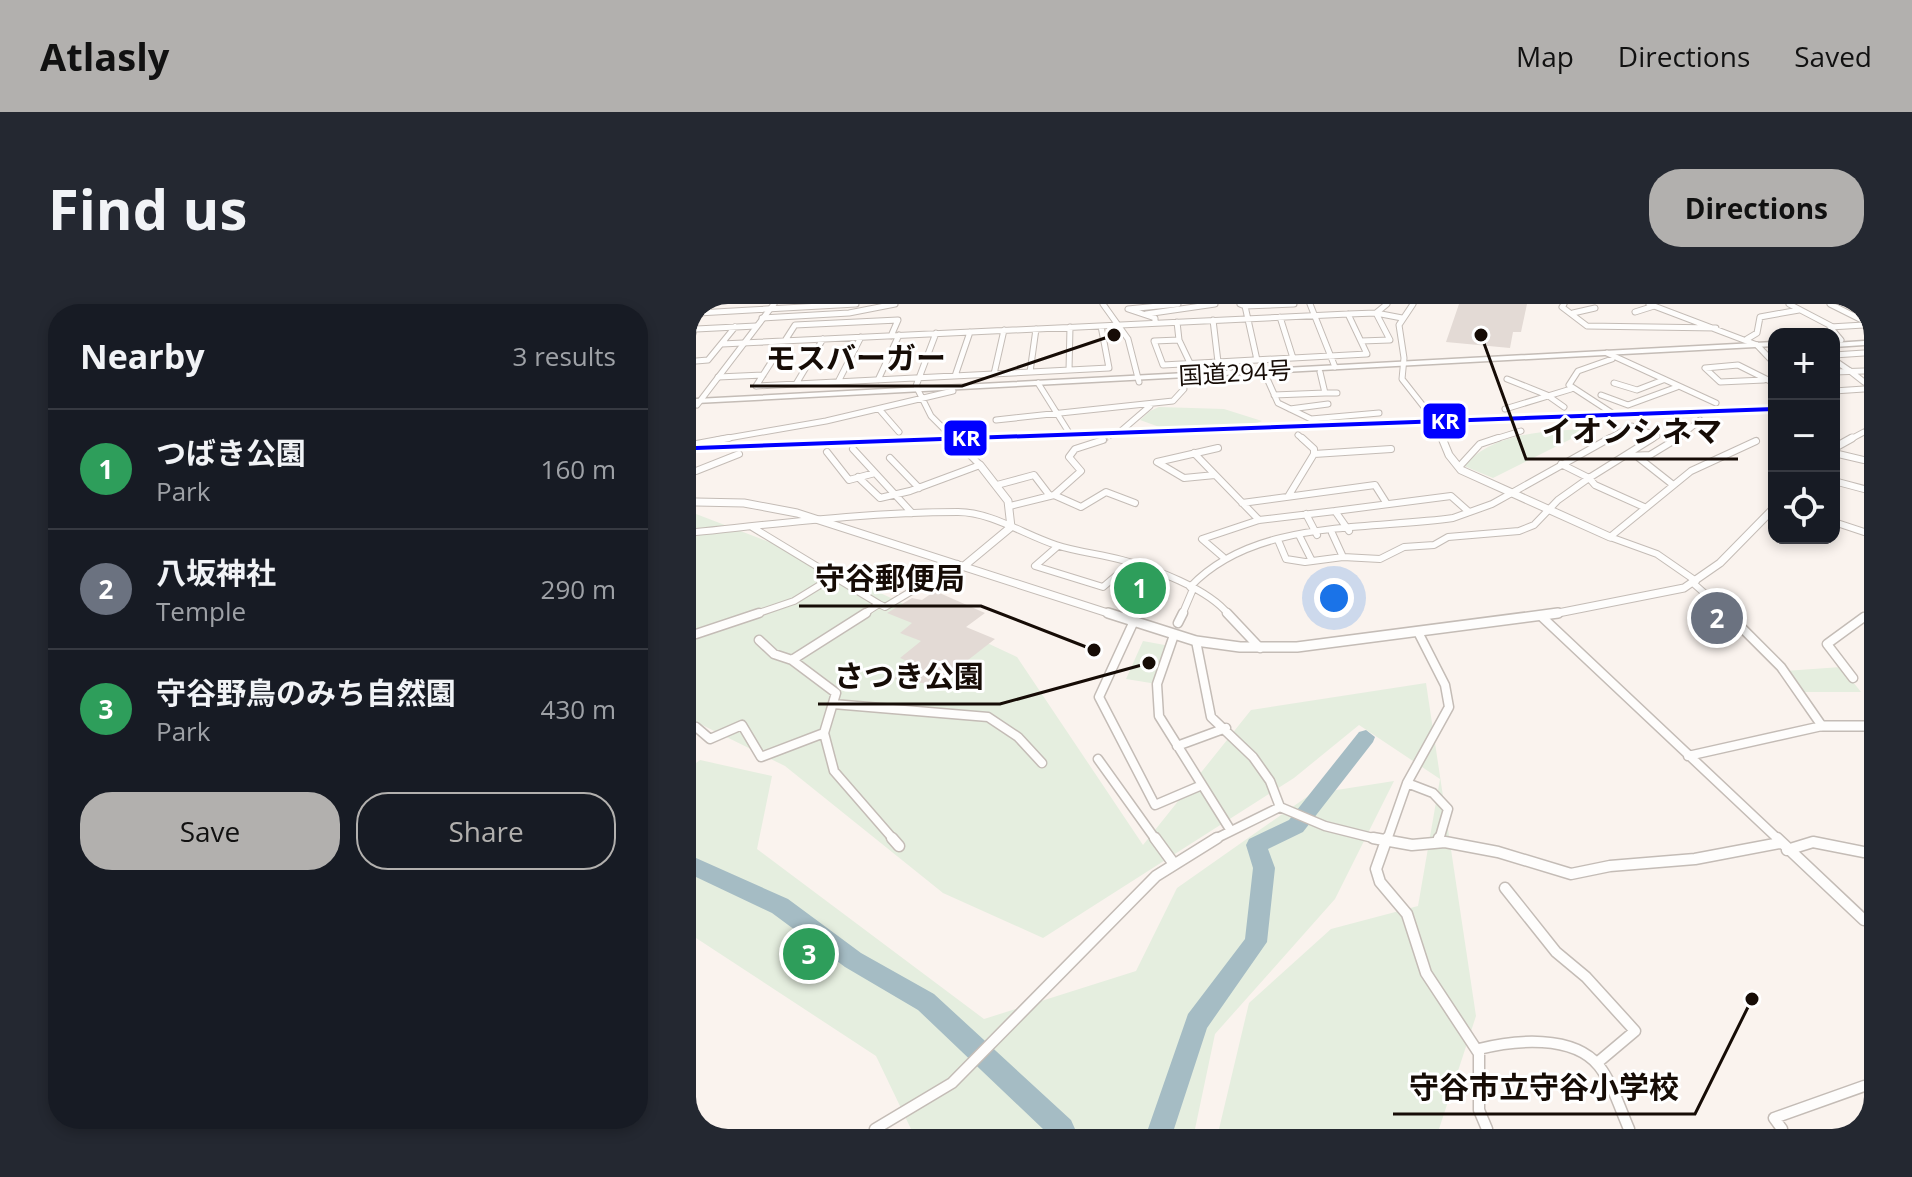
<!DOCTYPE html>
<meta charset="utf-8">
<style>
:root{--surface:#171b24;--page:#242831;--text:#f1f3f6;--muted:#9ea1a6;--line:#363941;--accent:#b2b0ae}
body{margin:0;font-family:"Open Sans","Noto Sans JP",sans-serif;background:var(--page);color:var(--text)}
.controls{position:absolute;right:24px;top:24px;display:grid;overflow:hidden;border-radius:16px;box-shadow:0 4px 12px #0003}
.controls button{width:72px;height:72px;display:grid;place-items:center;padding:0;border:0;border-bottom:2px solid var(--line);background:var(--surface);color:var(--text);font:40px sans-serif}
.you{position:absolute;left:638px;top:294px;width:28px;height:28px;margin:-20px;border:6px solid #fff;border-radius:50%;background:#1a73e8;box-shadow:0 0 0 12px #1a73e833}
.badge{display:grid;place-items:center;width:52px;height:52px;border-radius:50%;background:var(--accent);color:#fff;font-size:26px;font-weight:700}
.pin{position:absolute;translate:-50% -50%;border:4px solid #fff;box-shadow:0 2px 8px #0006}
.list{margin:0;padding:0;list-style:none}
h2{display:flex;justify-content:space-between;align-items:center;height:104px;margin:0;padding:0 32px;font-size:34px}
h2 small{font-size:26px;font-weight:400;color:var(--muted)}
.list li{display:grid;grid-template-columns:52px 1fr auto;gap:24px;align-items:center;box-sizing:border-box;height:120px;padding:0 32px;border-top:2px solid var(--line)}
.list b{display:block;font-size:30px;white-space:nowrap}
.list p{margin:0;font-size:26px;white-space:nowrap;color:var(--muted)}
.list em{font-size:26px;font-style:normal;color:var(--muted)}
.actions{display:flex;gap:16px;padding:24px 32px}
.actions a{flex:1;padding:18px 0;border:2px solid var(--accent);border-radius:32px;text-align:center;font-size:28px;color:var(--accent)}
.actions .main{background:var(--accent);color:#111}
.icon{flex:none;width:44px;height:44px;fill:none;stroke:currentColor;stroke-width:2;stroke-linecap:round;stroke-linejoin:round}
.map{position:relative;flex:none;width:1168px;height:825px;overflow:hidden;border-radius:32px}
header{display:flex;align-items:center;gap:48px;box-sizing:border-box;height:112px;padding:0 40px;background:var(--accent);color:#111}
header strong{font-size:38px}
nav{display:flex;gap:44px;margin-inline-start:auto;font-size:28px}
.intro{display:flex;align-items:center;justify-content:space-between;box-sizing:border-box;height:192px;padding:0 48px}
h1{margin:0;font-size:56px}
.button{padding:20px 36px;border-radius:32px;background:var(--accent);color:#111;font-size:28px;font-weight:700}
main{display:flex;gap:48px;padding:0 48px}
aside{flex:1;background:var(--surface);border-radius:32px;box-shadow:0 4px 12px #0003}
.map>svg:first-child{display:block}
.green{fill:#e5eedf}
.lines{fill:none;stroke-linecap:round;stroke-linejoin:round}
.river{fill:#a5bcc4;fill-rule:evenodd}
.building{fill:#e3dad5}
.minor-tunnel-far1{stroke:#d8d0cb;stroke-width:5;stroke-dasharray:5 2;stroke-linecap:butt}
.minor-tunnel{stroke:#d8d0cb;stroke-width:6;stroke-dasharray:6 3;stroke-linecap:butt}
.minor-far3-casing{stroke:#c4bcb6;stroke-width:7}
.minor-far2-casing{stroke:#c4bcb6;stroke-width:8}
.minor-far1-casing{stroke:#c4bcb6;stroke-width:11}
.minor-casing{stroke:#c4bcb6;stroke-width:13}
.tertiary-far2-casing{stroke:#c4bcb6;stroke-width:7}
.tertiary-far1-casing{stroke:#c4bcb6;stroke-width:9}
.tertiary-casing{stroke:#c4bcb6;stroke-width:12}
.trunk-casing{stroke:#c4bcb6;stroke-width:3}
.minor-far3{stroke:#fefdfc;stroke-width:5}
.minor-far2{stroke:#fefdfc;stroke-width:6}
.minor-far1{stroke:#fefdfc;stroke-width:8}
.minor{stroke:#fefdfc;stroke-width:10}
.tertiary-far2{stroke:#fefdfc;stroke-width:5}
.tertiary-far1{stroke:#fefdfc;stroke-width:7}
.tertiary{stroke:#fefdfc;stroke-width:9}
.trunk{fill:#fefdfc;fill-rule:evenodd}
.rail-1-casing{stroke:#fff;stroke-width:6}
.rail-1{fill:#00f;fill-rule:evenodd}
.labels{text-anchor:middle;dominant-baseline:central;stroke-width:6;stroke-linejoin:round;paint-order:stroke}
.far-street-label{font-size:24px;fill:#160c06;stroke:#fff}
.leader{fill:none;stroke:#160c06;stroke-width:3}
.callout-dot{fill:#160c06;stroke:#fff;stroke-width:3}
.callout-label{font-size:30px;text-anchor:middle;font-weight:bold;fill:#160c06;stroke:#fff;stroke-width:6;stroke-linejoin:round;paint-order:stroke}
.line-badge{stroke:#fff;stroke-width:3}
.badge-label{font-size:22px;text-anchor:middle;font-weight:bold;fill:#fff}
</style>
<header>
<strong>Atlasly</strong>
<nav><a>Map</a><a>Directions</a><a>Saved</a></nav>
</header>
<div class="intro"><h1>Find us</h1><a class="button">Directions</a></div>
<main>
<aside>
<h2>Nearby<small>3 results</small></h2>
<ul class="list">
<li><span class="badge" style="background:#2e9e5b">1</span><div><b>つばき公園</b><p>Park</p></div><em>160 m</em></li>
<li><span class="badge" style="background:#6b7280">2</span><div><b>八坂神社</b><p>Temple</p></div><em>290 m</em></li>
<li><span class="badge" style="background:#2e9e5b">3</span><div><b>守谷野鳥のみち自然園</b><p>Park</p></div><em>430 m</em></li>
</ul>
<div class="actions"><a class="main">Save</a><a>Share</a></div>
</aside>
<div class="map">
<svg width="1168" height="825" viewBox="0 0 1168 825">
<rect width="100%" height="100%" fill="#faf3ee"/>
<path class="green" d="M463 103 528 105 566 117 554 122 469 125 444 116 454 107Z
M897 124 797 174 768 162C800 126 852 128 897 124Z
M0 210 84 242 321 353 447 541 555 406 730 379 780 712 743 825H523L553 699 635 625 722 602 744 475 663 421 598 474 347 634 247 589 89 462 0 418Z
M447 337 474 342 461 380 430 375Z
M1145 363 1165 388H1105L1089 367Z
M4 456 76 472 61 545 288 715 440 667 481 584 615 490 698 477 639 595 519 730 499 825H215L180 752 0 634V459Z"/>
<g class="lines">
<path class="river" d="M670 426 679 433 677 438 607 528 572 545 579 564 571 638 511 724 478 825H452L492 710 549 635 557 564 550 541 553 535 593 516 663 428Z
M0 554 92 595 165 649 238 690 375 816 379 825H347L222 706 149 663 76 609 0 573Z"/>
</g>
<path class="building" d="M763 0H831L825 28H817L814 44 750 38Z
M239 287 289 309 270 323 299 335 240 381 197 375 218 360 204 354 225 337 204 329 216 319 191 309 216 294 226 296Z"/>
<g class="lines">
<path class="minor-tunnel-far1" d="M407 136 425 127"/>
<path class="minor-tunnel" d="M407 136 411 134"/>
<g class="minor-far3-casing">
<path id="minor-far3" d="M10 0 2 9 160 0
M544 0 549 2 561 56
M614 0 639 63
M868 0 866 3 891 22 1020 24
M1093 0 1137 23
M1134 0 1168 17
M549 2 598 0
M939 8 958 2 1061 41
M877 9 899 4
M450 10 519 0
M584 13 597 54
M66 14 153 9 199 0
M517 16 522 58
M481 18 483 36 494 59
M459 19V14L432 5 482 0
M0 25 60 22
M240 29 220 82 235 112 259 136
M1051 35 1061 29 1064 13 1103 6
M483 36 458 37 467 61 671 50 652 10
M1145 36 1134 23 1168 21
M665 37 694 36 680 9 691 0
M26 40 652 10 680 9 706 14
M911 49 1020 99
M1138 51 1168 49
M916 55 882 67 873 81 916 109
M1138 56 1154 67
M0 57 12 56 39 23
M373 66 374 23
M334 68 340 25
M298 70 308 26
M569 70 582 99 615 115 683 109
M259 72 274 28
M22 73 67 71
M811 75 851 91 868 103
M182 76 203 31
M1068 76 1024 78 1009 64 1042 61 1078 79
M142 78 165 33
M342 79 372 127
M918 79 941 86 967 76
M100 80 127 35
M60 82 413 64 405 22
M60 82 99 21 202 16 195 32
M1138 87 1168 85
M629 89H641
M578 91 629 89 624 68
M905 91 932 101 981 83
M183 105 203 128
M594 105 632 100
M809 105 875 85
M300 116 477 97 488 85 486 75
M425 127 454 102
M602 131 608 136
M21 136 130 117 257 87
M796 136 825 127
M910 136 936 122 961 132 954 136
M980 136 1004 116"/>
</g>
<g class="minor-far2-casing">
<path id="minor-far2" d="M0 140 33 134
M157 145 216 209
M131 148 153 176 179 169
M498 149 563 216
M1138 149 1168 156
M618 150 695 145
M933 152 954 151 982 134
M194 154 223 184
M943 154 976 180
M865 160 893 174 899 181 948 203
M763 163 784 140 802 134
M0 167 43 150
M519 171 488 174 461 158 522 144
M162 173 184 194 214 187 284 161 257 134
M1138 177 1168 185
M301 181 338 171 354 192
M358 191 385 167 373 153 379 145 407 136
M593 191 618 150V145L606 134
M546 199 679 181 691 200
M314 202 358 191 385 203 410 188 439 199
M639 207 755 192 773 208
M610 210 621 231
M1138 218 1168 228
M56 223 183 300
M0 228C87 219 175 208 262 208 295 208 329 231 360 241 381 248 404 250 426 256 457 264 513 285 533 311
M636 229 647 253 684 255 708 243 738 241 752 233 823 227 838 221 862 196 893 174 957 134
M604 233 616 257
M582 236 590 255 609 258 647 253
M362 242 339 262 407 283 435 259
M527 253 506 235 563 216 639 207 653 227
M1000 277 961 250 914 233 995 167 1060 137
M997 279 1033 311
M494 283C558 215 671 226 757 214L796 200 914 134
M57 311 98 297 137 273
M166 311 183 300 189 303 261 260
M486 311 497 285"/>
</g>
<g class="minor-far1-casing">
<path id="minor-far1" d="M170 309 96 356 140 389 128 429 138 467 198 536
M531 309 564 344
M845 312 1083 536
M438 317 403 393 459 501 506 481
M482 319 487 309
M0 330 63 309
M478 331 461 380 463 412 535 527
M63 336 78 350 96 356
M500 337 515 413 557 453 574 477 584 503
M1157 374 1131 340 1168 313
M137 400 292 413 322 433 346 459
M0 423 14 435 46 421 65 453 128 429
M481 442 530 424
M992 452 1126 422 1085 363 1031 309
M402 455 460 536
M711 479 737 489 752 505 743 536
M517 536 584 503 629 522 685 536
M691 536 711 479 753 403 749 381 722 328"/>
</g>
<g class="minor-casing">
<path id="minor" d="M196 534 203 542
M459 534 478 560
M677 534 716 541 749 538 802 548 875 570 914 562 999 555 1084 539
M691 534 680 565 684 578 711 610 730 669 782 748
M1081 534 1168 616
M742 538 743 534
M1091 546 1117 538 1168 548
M809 584 860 648 890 673 939 727 901 759
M179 825 256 779 460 572 521 534
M791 825 783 806V745C818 736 877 730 903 762 917 780 924 805 933 825
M1086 825 1078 814 1168 782"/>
</g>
<g class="tertiary-far2-casing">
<path id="tertiary-far2" d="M407 0 432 35 443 78
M717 0 703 21 708 54 706 75 739 117 747 136
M953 0 958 2
M1061 41 1078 59
M1154 67 1168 78
M1138 68 1168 67
M1 101 78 0
M1153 136 1168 128"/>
</g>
<g class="tertiary-far1-casing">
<path id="tertiary-far1" d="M746 134 753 151 765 166 914 233
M1138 144 1156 134
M0 198 48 199 101 209 418 311
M268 262 315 223 312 197 284 161
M852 311 988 284 1024 259 1078 204"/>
</g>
<g class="tertiary-casing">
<path id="tertiary" d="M412 309 500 337 544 343H601L862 309
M1126 422H1168"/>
</g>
<g class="trunk-casing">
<path id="trunk" d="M1168 37V41L1138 43V39Z
M1078 38V42L0 99V95Z"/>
</g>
<use href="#minor-far3" class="minor-far3"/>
<use href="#minor-far2" class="minor-far2"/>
<use href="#minor-far1" class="minor-far1"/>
<use href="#minor" class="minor"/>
<use href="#tertiary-far2" class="tertiary-far2"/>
<use href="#tertiary-far1" class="tertiary-far1"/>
<use href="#tertiary" class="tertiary"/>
<use href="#trunk" class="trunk"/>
<g class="rail-1-casing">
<path id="rail-1" d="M1078 103V107L0 146V142Z"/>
</g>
<use href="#rail-1" class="rail-1"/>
</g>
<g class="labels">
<g class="far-street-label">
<text transform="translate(539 68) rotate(-3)">国道294号</text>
</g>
</g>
<path class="leader" d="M418 31L266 82H54M785 31L830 155H1042M398 346L285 302H103M453 359L304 400H122M1056 695L999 810H697"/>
<g class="callout-dot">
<circle cx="418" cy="31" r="8"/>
<circle cx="785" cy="31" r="8"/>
<circle cx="398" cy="346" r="8"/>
<circle cx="453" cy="359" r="8"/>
<circle cx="1056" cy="695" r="8"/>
</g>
<g class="callout-label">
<text x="160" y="65">モスバーガー</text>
<text x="936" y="138">イオンシネマ</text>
<text x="194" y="285">守谷郵便局</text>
<text x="213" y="383">さつき公園</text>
<text x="848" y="794">守谷市立守谷小学校</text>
</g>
<g class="line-badge">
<rect x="726" y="98" width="45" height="38" rx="8" fill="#00f"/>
<rect x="247" y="115" width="45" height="38" rx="8" fill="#00f"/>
</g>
<g class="badge-label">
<text x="749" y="125">KR</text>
<text x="270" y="142">KR</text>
</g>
</svg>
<div class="controls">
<button>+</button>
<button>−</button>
<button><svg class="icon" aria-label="locate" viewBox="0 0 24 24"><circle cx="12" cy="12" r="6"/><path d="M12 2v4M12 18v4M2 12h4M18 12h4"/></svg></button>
</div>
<div class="you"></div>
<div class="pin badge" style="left:444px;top:284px;background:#2e9e5b">1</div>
<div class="pin badge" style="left:1021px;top:314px;background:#6b7280">2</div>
<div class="pin badge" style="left:113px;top:650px;background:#2e9e5b">3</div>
</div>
</main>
